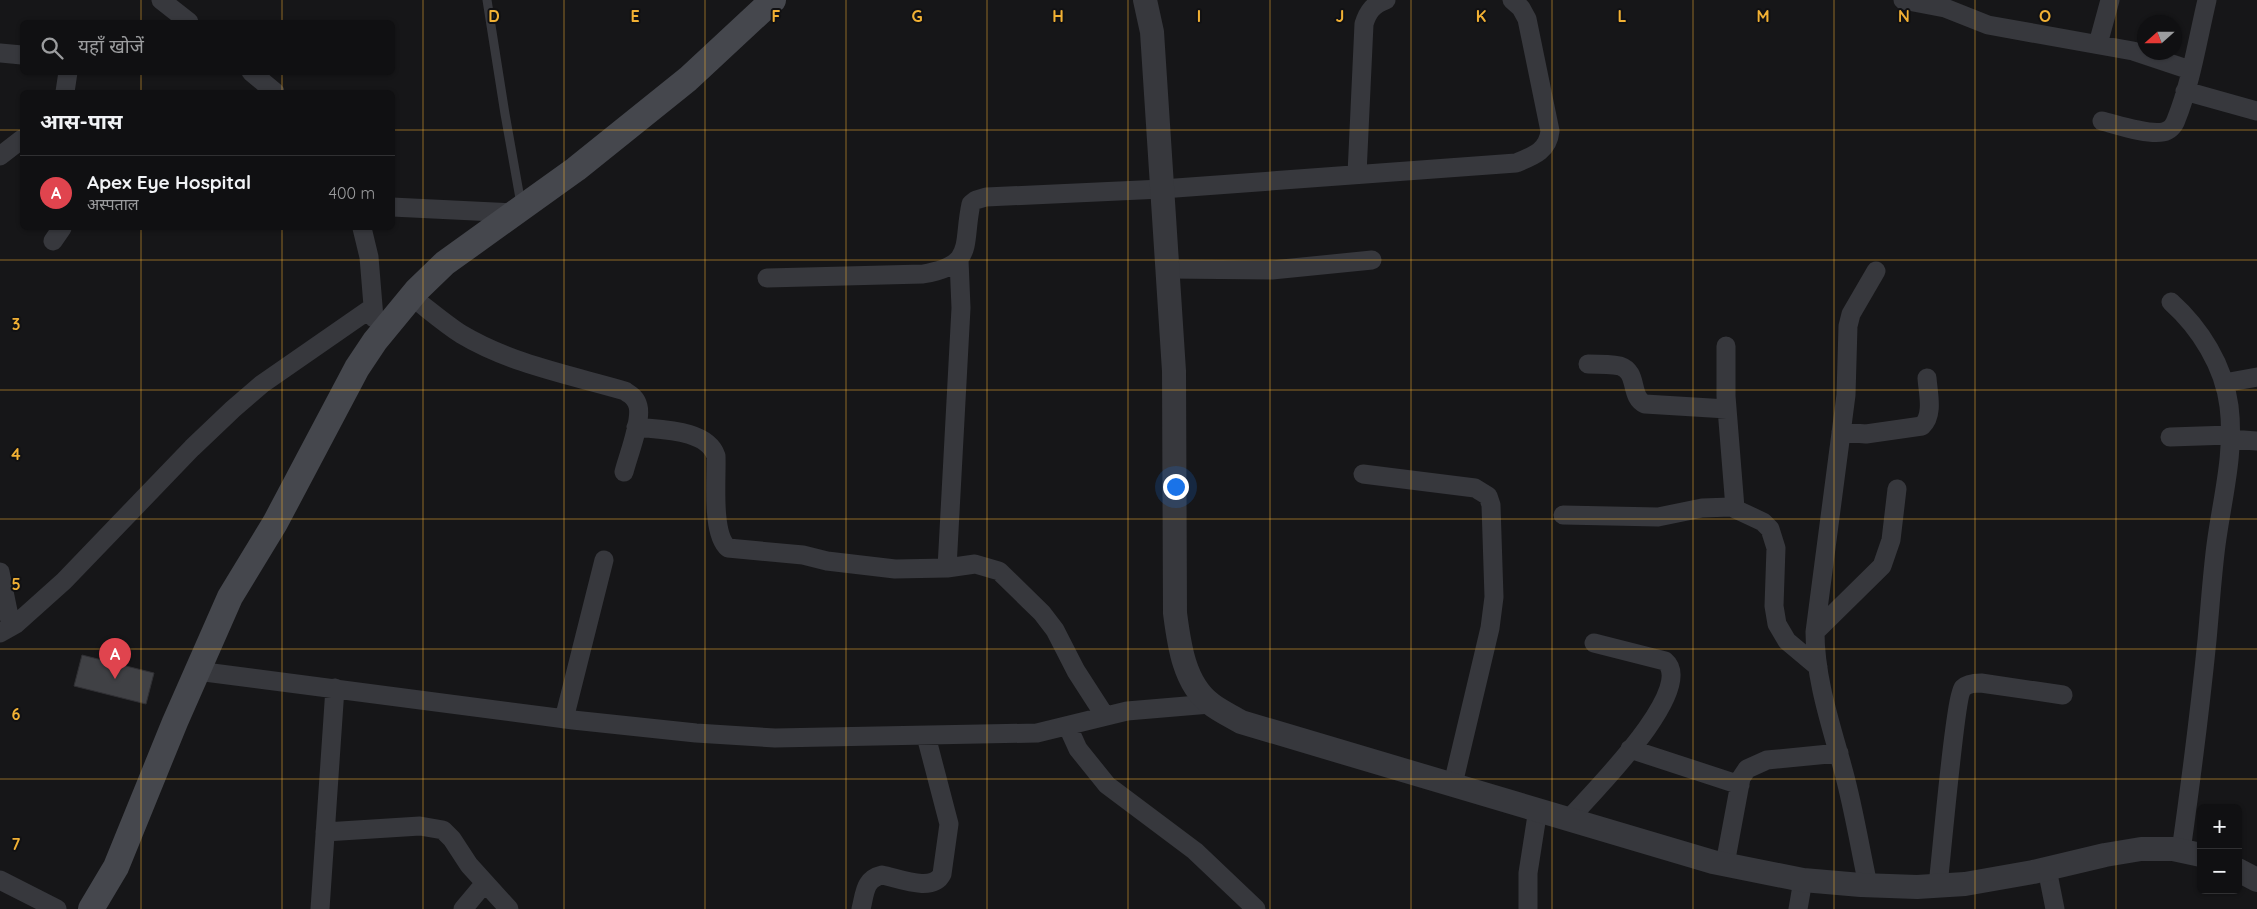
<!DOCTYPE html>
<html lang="hi">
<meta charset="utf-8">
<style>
:root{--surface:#101012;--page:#1e1e20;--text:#f1f3f6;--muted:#9c9d9f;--line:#303032;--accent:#ea580c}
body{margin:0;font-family:Quicksand,"Noto Sans Devanagari",sans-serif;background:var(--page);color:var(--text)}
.controls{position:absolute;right:15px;bottom:15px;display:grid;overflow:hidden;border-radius:8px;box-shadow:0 1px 4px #0004}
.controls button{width:45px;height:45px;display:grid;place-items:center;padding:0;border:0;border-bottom:1px solid var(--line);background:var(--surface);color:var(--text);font:25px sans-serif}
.compass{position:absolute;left:2137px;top:15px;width:45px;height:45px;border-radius:50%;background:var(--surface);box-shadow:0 1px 4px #0004;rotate:249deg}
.you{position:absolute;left:1175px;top:486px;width:18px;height:18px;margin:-12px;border:4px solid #fff;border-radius:50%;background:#1a73e8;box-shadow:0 0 0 8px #1a73e833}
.badge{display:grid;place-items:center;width:32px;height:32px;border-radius:50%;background:var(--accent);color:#fff;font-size:16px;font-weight:700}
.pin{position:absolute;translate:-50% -41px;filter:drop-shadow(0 1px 2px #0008)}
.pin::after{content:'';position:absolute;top:26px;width:18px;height:15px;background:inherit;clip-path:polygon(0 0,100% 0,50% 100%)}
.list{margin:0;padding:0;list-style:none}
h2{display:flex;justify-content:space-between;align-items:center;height:65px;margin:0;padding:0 20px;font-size:21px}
h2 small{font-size:16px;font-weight:400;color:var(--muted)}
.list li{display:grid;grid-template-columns:32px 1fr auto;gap:15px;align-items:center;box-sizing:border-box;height:75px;padding:0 20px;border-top:1px solid var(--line)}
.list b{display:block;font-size:19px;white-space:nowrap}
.list p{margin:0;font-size:16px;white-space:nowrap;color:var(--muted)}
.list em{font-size:16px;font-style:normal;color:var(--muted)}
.icon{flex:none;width:28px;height:28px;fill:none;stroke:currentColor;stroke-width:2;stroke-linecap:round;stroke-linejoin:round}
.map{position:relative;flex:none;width:2257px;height:909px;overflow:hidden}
.search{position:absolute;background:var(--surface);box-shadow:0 1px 4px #0004;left:20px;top:20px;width:375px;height:55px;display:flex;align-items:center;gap:12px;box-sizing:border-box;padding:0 18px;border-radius:8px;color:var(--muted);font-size:19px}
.panel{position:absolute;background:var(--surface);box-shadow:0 1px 4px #0004;left:20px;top:90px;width:375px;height:140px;border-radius:8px}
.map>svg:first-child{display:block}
.building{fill:#404145;stroke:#303034}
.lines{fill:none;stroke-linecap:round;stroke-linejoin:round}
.service{stroke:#37383d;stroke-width:9}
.minor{stroke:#37383d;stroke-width:19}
.tertiary{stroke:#37383d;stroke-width:24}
.secondary{stroke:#45474d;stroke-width:26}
.grid{fill:none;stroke:#f2b134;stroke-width:1;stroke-opacity:0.55}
.grid-label{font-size:16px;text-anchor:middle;font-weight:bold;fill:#f2b134;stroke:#111113;stroke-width:4;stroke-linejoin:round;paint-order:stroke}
</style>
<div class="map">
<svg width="2257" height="909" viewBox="0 0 2257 909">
<rect width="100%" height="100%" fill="#161618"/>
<path class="building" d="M82 655 154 673 146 704 74 686Z"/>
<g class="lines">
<path class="service" d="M487 0 505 114 521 204"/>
<path class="minor" d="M161 0 189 22
M1903 0 1945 8 1988 25 2133 51 2190 70
M2098 44 2110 0
M0 53 22 55
M251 72 275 92
M2185 91 2257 111
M65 92 68 72
M2102 121C2118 125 2147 135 2163 132 2169 131 2174 126 2176 120 2191 83 2198 38 2207 0
M0 156 22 139
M1357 174 1364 24C1368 11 1373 5 1386 0
M392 207 517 213
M362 228 369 257 374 318
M53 241 62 228
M1168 269 1272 270 1372 260
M767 278 923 274C976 265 962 245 971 204L976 200 986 197 1162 189 1516 163C1533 156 1548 151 1550 131L1527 19 1521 8 1512 0
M412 297C428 309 444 323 461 334 511 364 570 375 625 391 631 395 636 398 638 406 642 421 628 456 624 472
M2171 302C2200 328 2224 366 2229 406 2235 453 2222 499 2216 545 2212 576 2210 608 2207 640 2200 710 2191 780 2181 851
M1726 346V396L1735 508
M1588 364C1598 364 1610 364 1620 366 1639 372 1629 397 1645 404L1727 409
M2224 383 2257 377
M636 427C660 430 707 429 716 456 717 478 711 534 728 548L803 555 827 561 895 569 947 568 975 564 999 571 1042 613 1055 630 1076 671 1105 716
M1841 432 1866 434 1922 426C1934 415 1928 393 1927 378
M2170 437 2230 435
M2230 439 2257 441
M1363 474 1475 488 1488 496 1491 505 1494 597 1490 628 1453 784
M1563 515 1658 517 1702 508 1731 507 1763 522 1770 529 1776 548 1774 606 1777 624 1787 641 1818 667
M947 568 961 308 959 260
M0 572 11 626
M1815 632 1882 566 1891 540 1897 489
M0 633 16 624 64 581 192 448 233 409 262 384 373 307
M197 671 573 720 696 733 775 738 1037 733 1127 711 1210 704
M564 719 604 560
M1068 727 1078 749 1107 785 1195 851 1256 909
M1630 749 1740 785
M1569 819C1589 796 1698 689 1665 661L1594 643
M325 832 420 826 443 830 452 839 469 865 509 909
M1725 864 1741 778 1747 769 1767 760 1839 753
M2047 869 2055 909
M0 880 57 909
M1868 885C1860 848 1854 810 1844 773 1832 728 1815 680 1815 632L1846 395 1848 326 1851 314 1876 271
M1938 885C1941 861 1955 697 1963 688 1968 683 1976 683 1981 683L2063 695
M320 909 335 688
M463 909 484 884
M861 909C865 894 864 879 882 875 898 878 933 893 942 874L949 824 926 736
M1528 909V873L1538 809
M1798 909 1803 880"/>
<path class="tertiary" d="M1145 0 1152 32 1174 371 1175 613C1179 644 1184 684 1211 704 1220 711 1231 716 1241 722L1713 862 1803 880 1861 885 1917 887 1965 884 2033 872 2105 855 2141 849H2173L2201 855
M2238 870 2257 880"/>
<path class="secondary" d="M91 909 116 867 175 722 230 597 275 523 357 368 375 341 417 290 445 263 576 169 688 79 773 0"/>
</g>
<path class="grid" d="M141 0V22M282 0V22M423 0V909M564 0V909M705 0V909M846 0V909M987 0V909M1128 0V909M1270 0V909M1411 0V909M1552 0V909M1693 0V909M1834 0V909M1975 0V909M2116 0V909M141 72V92M282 72V92M0 130H22M392 130H2257M141 228V909M282 228V909M0 260H2257M0 390H2257M0 519H2257M0 649H2257M0 779H2257"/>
<g class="grid-label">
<text x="494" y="22">D</text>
<text x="635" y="22">E</text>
<text x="776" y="22">F</text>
<text x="917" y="22">G</text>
<text x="1058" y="22">H</text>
<text x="1199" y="22">I</text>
<text x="1340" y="22">J</text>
<text x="1481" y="22">K</text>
<text x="1622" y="22">L</text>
<text x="1763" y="22">M</text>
<text x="1904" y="22">N</text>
<text x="2045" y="22">O</text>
<text x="16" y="330">3</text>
<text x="16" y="460">4</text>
<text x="16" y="590">5</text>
<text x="16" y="720">6</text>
<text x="16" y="850">7</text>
</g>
</svg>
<div class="controls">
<button>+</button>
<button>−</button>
</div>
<svg class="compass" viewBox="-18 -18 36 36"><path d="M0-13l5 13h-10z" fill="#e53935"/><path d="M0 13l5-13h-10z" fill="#9c9d9f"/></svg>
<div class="you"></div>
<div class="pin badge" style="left:115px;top:679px;background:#e0444e">A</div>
<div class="search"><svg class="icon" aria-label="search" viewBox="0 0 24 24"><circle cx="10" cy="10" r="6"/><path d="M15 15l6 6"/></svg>यहाँ खोजें</div>
<section class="panel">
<h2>आस-पास<small></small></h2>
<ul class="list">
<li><span class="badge" style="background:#e0444e">A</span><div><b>Apex Eye Hospital</b><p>अस्पताल</p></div><em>400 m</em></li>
</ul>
</section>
</div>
